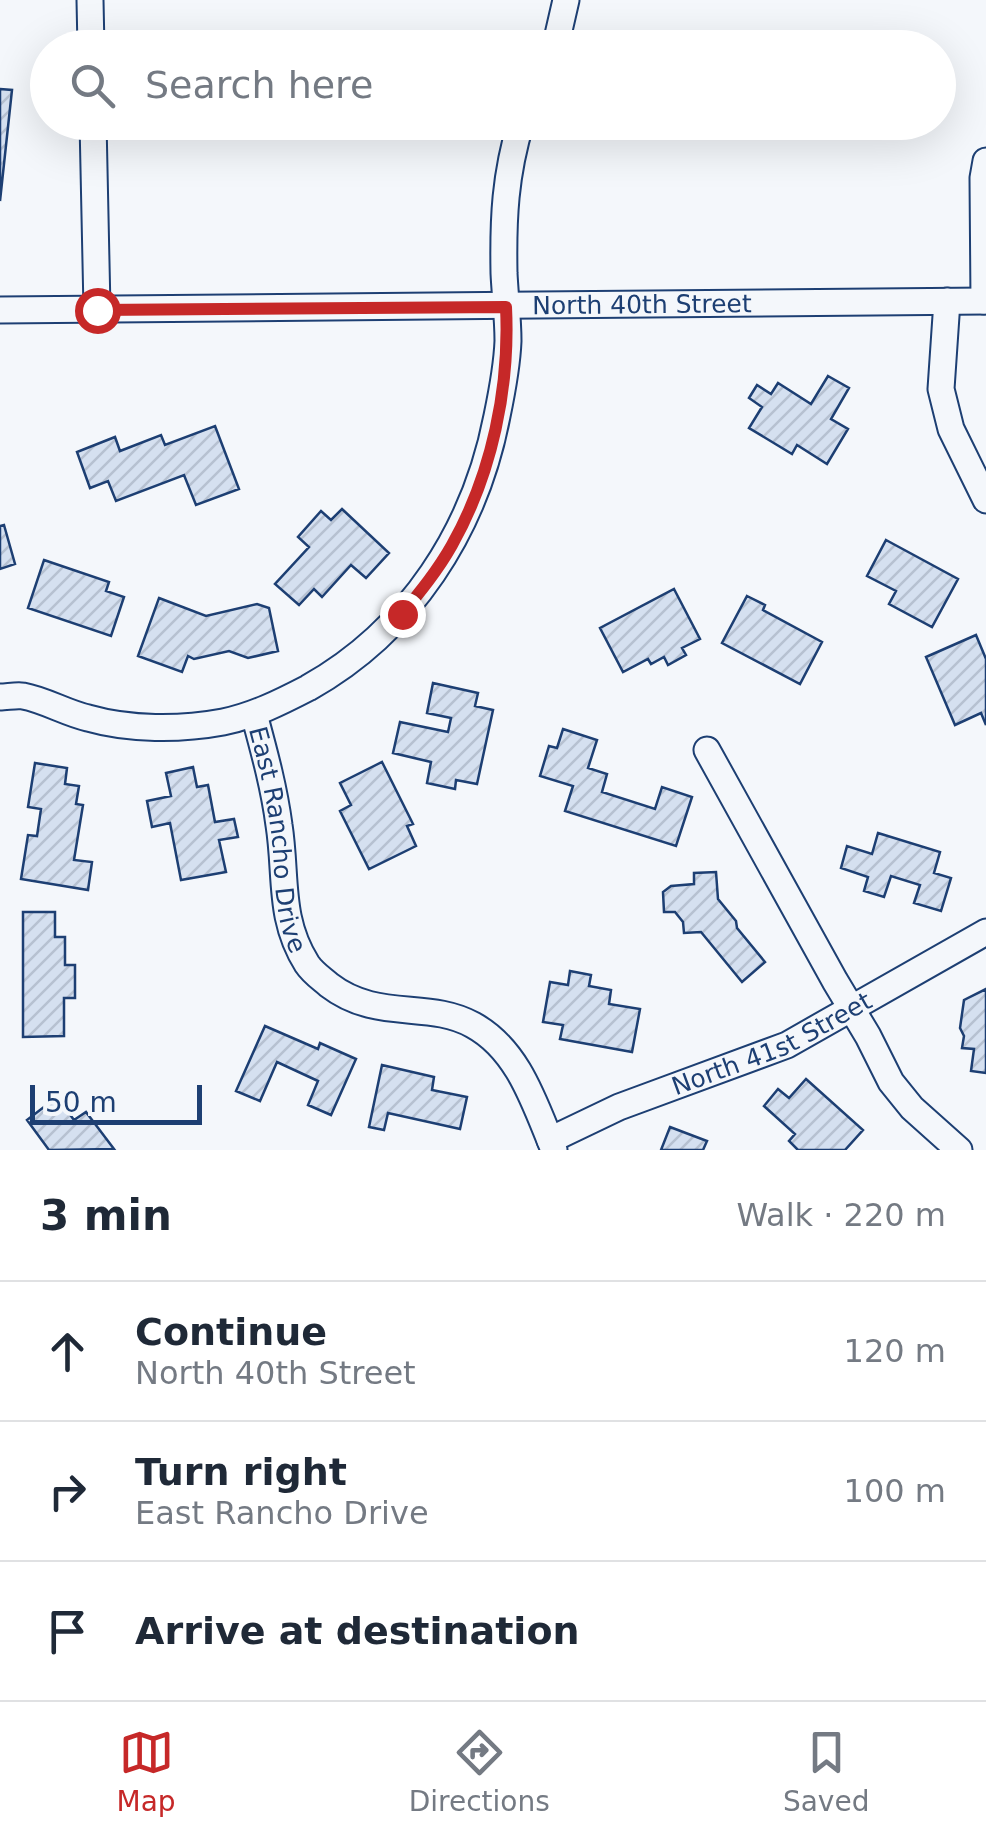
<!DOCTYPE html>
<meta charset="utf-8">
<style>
:root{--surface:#fff;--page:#f2f2f3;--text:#1f2937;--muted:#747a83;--line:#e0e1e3;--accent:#c62828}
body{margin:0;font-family:"DejaVu Sans",sans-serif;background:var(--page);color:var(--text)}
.scale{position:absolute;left:30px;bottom:25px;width:172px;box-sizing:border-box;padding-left:10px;border:5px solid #1d3f73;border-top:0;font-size:28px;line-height:35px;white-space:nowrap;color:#1d3f73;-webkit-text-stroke:8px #f4f7fb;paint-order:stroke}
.stop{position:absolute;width:30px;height:30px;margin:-22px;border:8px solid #c62828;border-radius:50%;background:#fff}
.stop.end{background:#c62828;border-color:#fff;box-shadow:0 2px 10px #0008}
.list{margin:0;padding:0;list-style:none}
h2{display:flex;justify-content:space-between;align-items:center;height:130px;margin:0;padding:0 40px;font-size:42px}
h2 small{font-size:32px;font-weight:400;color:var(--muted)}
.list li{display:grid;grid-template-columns:65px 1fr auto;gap:30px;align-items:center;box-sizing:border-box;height:140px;padding:0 40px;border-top:2px solid var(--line)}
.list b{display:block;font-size:38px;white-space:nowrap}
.list p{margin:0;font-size:32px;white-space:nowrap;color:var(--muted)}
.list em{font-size:32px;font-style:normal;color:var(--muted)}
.icon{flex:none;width:55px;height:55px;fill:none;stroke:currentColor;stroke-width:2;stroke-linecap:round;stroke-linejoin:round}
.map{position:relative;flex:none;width:986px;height:1150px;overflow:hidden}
.search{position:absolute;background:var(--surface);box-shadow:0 10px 40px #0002;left:30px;right:30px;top:30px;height:110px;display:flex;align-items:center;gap:25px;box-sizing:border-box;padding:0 35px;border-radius:55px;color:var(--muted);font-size:38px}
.sheet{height:550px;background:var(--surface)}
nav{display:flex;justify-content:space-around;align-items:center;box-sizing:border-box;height:140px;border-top:2px solid var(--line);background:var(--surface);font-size:28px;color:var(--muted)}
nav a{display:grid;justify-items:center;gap:5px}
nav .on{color:var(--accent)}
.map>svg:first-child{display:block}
.building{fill:url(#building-hatch);stroke:#1d3f73;stroke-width:2.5}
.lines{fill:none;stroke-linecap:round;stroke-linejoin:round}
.minor-casing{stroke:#1d3f73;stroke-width:29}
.minor{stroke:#f4f7fb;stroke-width:25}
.route{stroke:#c62828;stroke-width:12}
.labels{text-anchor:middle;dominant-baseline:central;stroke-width:8;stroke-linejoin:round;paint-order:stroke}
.street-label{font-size:25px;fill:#1d3f73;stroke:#f4f7fb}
</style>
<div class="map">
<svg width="986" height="1150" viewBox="0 0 986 1150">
<defs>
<pattern id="building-hatch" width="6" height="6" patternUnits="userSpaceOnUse" patternTransform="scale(2.5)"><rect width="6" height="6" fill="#d5e0f0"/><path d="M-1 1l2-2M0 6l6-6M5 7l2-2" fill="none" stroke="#b6c1d1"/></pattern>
</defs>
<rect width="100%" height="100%" fill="#f4f7fb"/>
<path class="building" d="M0 89 12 90 0 201Z
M828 376 849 388 831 419 848 429 827 464 797 445 792 454 749 428 762 407 749 398 757 385 771 394 778 383 811 404Z
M215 426 239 489 196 505 184 475 116 501 108 481 90 488 77 452 115 437 120 451 161 435 165 445Z
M342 509 389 553 366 578 351 565 322 597 314 589 299 605 275 584 309 547 298 537 321 511 331 520Z
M4 525 15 564 0 569V526Z
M886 540 958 579 932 627 889 604 896 591 867 576Z
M44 560 109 582 106 591 124 597 111 636 28 608Z
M674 589 700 639 682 648 686 655 668 665 664 657 651 664 648 659 623 672 600 628Z
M747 596 765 605 763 610 822 642 800 684 722 643Z
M159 598 206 616 257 604 269 608 278 651 248 658 229 651 194 659 188 656 182 672 138 656Z
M976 635 986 659V725L981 713 955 725 926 657Z
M433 683 478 693 475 706 493 710 477 784 456 780 455 789 427 783 431 762 393 753 400 722 448 732 451 718 427 713Z
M563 729 597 740 588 768 607 774 602 792 655 809 662 787 692 797 676 846 565 811 573 786 540 776 549 746 557 748Z
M382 762 413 824 407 826 416 846 369 869 340 811 351 805 340 783Z
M35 763 67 768 65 784 79 786 76 804 83 805 74 860 92 862 88 890 21 879 28 835 37 836 41 809 28 807Z
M193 767 197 787 208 785 215 822 234 819 238 837 219 840 226 872 181 880 170 823 152 827 147 801 171 796 166 773Z
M878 833 940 852 934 873 951 878 941 911 914 903 920 885 891 876 884 897 864 891 868 877 841 868 847 846 872 854Z
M716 872 718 899 736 921 737 928 765 962 742 982 701 932 684 933 683 922 675 912H664L663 892 671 886 694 884V873Z
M23 912H55V937H65V965H75V998H64V1036L23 1037Z
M570 971 591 975 589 986 611 990 609 1004 640 1009 632 1052 560 1039 563 1025 543 1022 550 982 568 985Z
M986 989V1073L971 1071 974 1049 962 1048 964 1036 960 1028 964 1000Z
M265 1026 318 1049 320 1043 356 1059 331 1115 308 1105 318 1081 277 1062 260 1101 236 1091Z
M382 1065 434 1077 432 1090 467 1097 460 1129 388 1113 384 1130 369 1127Z
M806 1079 863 1130 845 1150H798L789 1141 795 1134 764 1106 778 1089 789 1098Z
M57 1097 74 1120 86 1112 114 1149 49 1150 27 1120Z
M670 1127 707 1141 703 1150H661Z"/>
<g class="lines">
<g class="minor-casing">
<g id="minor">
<path d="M90 0 91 48"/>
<path d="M555 48 566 0"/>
<path d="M93 122 97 309"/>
<path d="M947 301 941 389 951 429 986 500"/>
<path d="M984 301 983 178 986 161"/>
<path id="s1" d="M0 310 986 301"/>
<path d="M0 697C7 697 16 695 23 696 45 700 66 713 88 718 130 730 180 730 223 722 253 716 281 702 308 688 410 631 475 530 497 416 502 392 507 366 508 341 508 318 505 295 504 273 503 218 505 175 521 122"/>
<path id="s2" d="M254 714C264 751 274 787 279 825 287 876 278 918 307 964 313 973 321 978 329 985 377 1022 428 1000 473 1025 519 1050 535 1105 554 1150"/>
<path d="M707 750 835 981 868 1036 891 1082 912 1108 959 1150"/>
<path id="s3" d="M550 1140 619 1107 787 1045 986 932"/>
</g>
</g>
<use href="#minor" class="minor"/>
</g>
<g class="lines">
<path class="route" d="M97 310 506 307C510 387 492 474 452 545 438 570 420 592 402 614"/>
</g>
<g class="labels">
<g class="street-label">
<text stroke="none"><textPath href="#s1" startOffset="642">North 40th Street</textPath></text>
<text stroke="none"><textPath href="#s2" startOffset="128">East Rancho Drive</textPath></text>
<text stroke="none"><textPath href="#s3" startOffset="242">North 41st Street</textPath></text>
</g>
</g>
</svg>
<div class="scale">50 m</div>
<div class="stop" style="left:97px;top:310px"></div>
<div class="stop end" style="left:402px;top:614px"></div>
<div class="search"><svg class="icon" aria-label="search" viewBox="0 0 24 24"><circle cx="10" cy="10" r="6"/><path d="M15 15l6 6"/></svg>Search here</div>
</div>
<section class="sheet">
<h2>3 min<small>Walk · 220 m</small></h2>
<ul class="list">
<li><svg class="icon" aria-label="ahead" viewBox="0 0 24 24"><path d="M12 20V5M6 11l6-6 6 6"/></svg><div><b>Continue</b><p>North 40th Street</p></div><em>120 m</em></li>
<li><svg class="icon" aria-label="right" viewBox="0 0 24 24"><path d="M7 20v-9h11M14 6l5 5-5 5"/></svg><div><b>Turn right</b><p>East Rancho Drive</p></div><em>100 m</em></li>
<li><svg class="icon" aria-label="arrive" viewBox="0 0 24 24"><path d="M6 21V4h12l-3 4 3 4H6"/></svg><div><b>Arrive at destination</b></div></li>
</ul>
</section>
<nav>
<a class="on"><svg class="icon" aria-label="map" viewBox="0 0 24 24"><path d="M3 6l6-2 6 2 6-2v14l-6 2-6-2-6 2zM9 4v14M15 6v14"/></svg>Map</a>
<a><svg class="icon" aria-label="directions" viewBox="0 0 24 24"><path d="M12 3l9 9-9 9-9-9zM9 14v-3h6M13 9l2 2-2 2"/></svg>Directions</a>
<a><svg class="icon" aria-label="saved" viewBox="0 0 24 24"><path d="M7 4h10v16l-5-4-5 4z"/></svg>Saved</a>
</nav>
